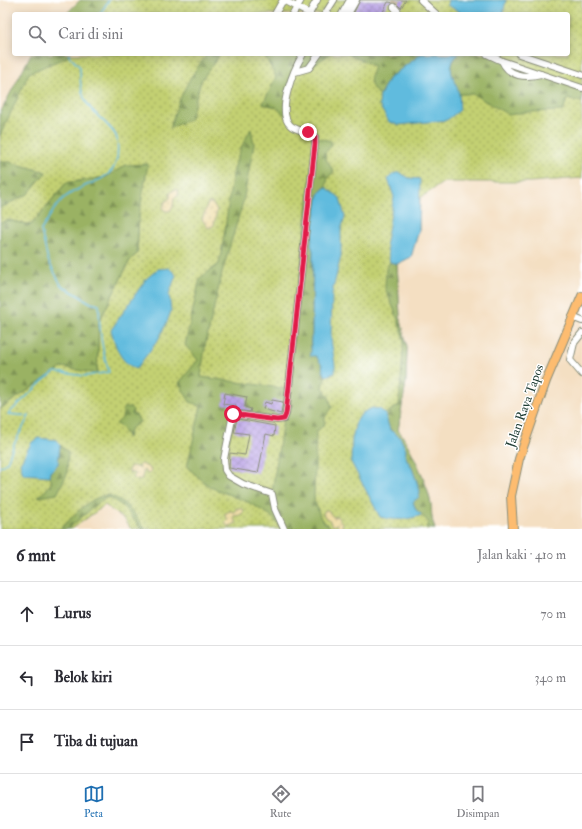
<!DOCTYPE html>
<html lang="id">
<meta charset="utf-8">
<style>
:root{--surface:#fff;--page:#f2f2f3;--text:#2b2b33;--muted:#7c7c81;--line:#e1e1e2;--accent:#1f6fb2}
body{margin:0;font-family:"IM FELL Double Pica",serif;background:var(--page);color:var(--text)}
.stop{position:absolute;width:12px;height:12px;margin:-9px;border:3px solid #e11d48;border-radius:50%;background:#fff}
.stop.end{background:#e11d48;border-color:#fff;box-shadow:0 1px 4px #0008}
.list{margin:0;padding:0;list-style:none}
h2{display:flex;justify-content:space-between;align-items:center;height:52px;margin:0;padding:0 16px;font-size:17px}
h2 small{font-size:13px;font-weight:400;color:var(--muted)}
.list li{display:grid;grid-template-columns:26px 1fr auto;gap:12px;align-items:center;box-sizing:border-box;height:64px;padding:0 16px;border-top:1px solid var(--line)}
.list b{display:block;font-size:15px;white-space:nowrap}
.list em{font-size:13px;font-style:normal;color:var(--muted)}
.icon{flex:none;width:22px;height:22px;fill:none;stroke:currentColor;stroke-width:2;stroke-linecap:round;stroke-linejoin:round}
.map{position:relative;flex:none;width:582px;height:529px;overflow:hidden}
.search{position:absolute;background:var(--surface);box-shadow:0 2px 10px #0003;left:12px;right:12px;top:12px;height:44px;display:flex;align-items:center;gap:10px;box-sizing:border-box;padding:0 14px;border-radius:4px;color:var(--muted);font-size:15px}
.sheet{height:244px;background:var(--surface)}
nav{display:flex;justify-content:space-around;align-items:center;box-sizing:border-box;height:56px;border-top:1px solid var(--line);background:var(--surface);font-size:11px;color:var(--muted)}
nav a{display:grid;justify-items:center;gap:2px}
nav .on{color:var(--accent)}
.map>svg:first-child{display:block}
.grass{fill:url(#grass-dots);stroke:#718653}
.forest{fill:url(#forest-firs);stroke:#5c784c;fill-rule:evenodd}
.sand{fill:url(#sand-dots);stroke:#868c69}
.water{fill:#61bbde;stroke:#407c89}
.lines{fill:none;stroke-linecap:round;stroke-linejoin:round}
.stream{stroke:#61bbde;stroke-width:1.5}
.building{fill:url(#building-cross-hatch)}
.minor-tunnel{stroke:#c9bfa6;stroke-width:6;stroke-dasharray:6 3;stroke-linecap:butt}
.minor-casing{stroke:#8a8e7b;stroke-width:8}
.major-casing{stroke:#8a8e7b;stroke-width:10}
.minor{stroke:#fff;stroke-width:6}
.major{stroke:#fdbc70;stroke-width:8}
.route{stroke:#e11d48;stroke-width:5}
.labels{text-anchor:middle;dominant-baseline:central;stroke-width:3;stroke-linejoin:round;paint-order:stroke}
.street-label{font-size:13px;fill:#1f3d34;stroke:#fff}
</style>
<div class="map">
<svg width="582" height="529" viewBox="0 0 582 529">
<defs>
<pattern id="grass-dots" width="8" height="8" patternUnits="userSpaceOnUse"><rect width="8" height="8" fill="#c3d072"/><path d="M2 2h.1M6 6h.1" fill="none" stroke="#9eaa5e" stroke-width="1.8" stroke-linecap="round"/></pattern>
<pattern id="forest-firs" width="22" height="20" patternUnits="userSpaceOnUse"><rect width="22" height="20" fill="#9ab264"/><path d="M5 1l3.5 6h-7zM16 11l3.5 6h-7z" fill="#7d9253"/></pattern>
<pattern id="sand-dots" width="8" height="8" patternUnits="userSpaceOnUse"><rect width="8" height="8" fill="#eeda9e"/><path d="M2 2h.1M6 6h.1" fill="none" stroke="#ccbc89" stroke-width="1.8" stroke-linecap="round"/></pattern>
<pattern id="building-cross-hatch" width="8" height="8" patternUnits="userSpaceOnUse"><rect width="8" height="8" fill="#b49ae5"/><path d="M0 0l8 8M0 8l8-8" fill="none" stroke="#927fba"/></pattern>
</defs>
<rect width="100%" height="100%" fill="#fff"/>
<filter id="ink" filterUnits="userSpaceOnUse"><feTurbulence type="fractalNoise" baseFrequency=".025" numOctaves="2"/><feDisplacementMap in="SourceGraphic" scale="8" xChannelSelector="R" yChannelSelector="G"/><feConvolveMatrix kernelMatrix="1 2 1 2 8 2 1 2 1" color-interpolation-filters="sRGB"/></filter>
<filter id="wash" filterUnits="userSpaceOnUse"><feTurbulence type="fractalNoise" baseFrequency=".012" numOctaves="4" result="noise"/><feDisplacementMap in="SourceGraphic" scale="16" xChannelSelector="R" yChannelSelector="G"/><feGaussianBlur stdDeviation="0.9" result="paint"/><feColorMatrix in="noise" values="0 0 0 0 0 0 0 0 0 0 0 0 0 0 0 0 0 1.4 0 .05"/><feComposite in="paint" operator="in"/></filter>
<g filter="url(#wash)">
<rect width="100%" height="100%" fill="#f4dfc2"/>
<path class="grass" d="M109 0H582V178L530 182H444L420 198 419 230 411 257 397 264 400 316 407 347 406 382 398 430C409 443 429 487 431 505 432 516 431 518 435 529H131L125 520 105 505 72 529H0V409L63 366 97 373 99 322 130 260 137 254 139 216 126 165 106 177 66 183 31 225 7 220 0 223V125L34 60 56 54H568V14H99Z"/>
<path class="forest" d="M80 0H109L100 14H66Z
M31 54H69V56L29 73 0 136V113Z
M208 54H220L201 81 190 119 170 128C178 100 189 75 208 54Z
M264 54H295L301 57 303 54H330L313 65 295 72 288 86 286 116 276 107 263 104 276 77Z
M348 54H421L388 79 380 96C368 85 369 81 374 66Z
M459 54H487L582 88V102L567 99 563 111 524 112 509 115 473 94H459C453 81 446 65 459 54Z
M251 129 254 144 243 202 223 269 205 346 201 377 288 389 315 137 331 141V146L325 153 326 159 334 172 328 177 326 187 321 191 318 197 311 244 313 251 312 335C307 349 316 353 322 364 324 369 323 372 326 376L322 386 329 397 332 408 325 417 324 425 316 432 314 499 321 519 332 529H283L270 515 248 502 210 487 187 467 201 406 190 402 179 383 198 360 185 345 200 278 219 264C222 248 225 231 227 215 232 180 232 161 251 129ZM236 413 283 419 272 493 229 476 224 459Z
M0 162H9L46 172 28 194 0 208Z
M148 164 139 215 137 254 130 260 99 322 97 374 63 367 0 409V223L7 220 31 225 66 183 106 177 126 165Z
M390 262 397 264 400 316 407 347 406 382 398 430C409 443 429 487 431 505 432 516 431 518 435 529L426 527 429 522 416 510 413 502C427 489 411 472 406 457 404 451 405 444 399 437 397 434 392 433 390 429 387 425 387 419 385 414L399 405 404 340 396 314 385 288 386 269Z
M130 407 133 410 132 415H136L140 422 130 429 128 438 121 427 116 424 122 418 124 408Z
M60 445 68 452 67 474 57 494 38 497 46 490 52 482 49 476 50 472 58 464Z
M108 495C126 500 135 515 145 529H141L123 506 108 497 98 503 68 529H60C75 516 88 497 108 495Z"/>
<path class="sand" d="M175 189 178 190 179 195 174 198 173 207 170 211H165L163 207 165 202 170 198V193Z
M208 203H212L217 210 214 225 210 228 207 227 202 219Z
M142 464 151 469V472L148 474 144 470 141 480H136L133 477 136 474 129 472V468L132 466 140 468 139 465Z
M236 508 243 509 244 512 240 515 234 516 233 518 237 523 228 527 225 523 228 520 224 514 230 511 235 512Z
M325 510H328L333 517 337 516 342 523 343 529H338L337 524 332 526 329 519 325 517 323 514Z"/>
<path class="water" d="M448 0H506L503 14H464L447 5Z
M421 54H459C443 67 456 80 459 94 460 99 459 105 460 110L447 120 399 125 389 122 379 105 380 96 388 79Z
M399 172 409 178 420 179 419 230 411 257 397 264 390 262 386 242 394 197 388 179 393 174Z
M326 187 340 198 345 217 341 230V256L332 293 331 339 335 365V373L326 376 323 371 322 365 316 356H310C313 349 309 342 312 335L313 251 311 244 318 197 321 191Z
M169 268 176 275 169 294 171 311 167 322 158 340 136 369C119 361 116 347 111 330L146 279 158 269Z
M372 408 380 409 385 414 390 430 400 437 406 450 405 456 412 468 420 491 419 497 413 502 416 510 422 515C407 520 396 521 380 517L351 462 352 439 356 422 362 413Z
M38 438 57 440 60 445 58 464 50 472 49 476 23 474 20 463 32 442Z"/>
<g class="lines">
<path class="stream" d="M100 14 109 0
M0 467 7 462 14 444 29 416 8 414 43 381 55 372 86 376 109 372C101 349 99 329 99 305L91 303 61 285 48 260 41 230C48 220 55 205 64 198 92 176 123 185 117 139 116 129 94 115 88 105 80 93 80 80 80 67L69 56V54"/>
</g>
<g id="blocks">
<path class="building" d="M360 0H406L401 8 396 3 388 2 382 14H353Z
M225 393 247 397 245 407 251 409 250 412 236 410V406L223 404Z
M272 400 283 402 281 414 263 409 265 402 271 404Z
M237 419 275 426 274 436 266 434 258 473 229 468 230 453 245 455 249 434 234 432Z"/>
</g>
</g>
<g filter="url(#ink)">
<use href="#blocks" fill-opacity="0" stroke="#8a8e7b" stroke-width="1"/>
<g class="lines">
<path class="minor-tunnel" d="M394 7 396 0"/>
<g class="minor-casing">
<path id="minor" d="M283 0 310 14
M421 0 436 14
M394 7 400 14
M275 14 283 0
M293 14 301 0
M309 14 317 0
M325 14 334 0
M342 14 350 0
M348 14 356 0
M487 54 502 61 582 88
M519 54 582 75
M502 61C509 77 526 78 541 74
M295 72 309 68 319 54
M572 317 582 321
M582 333 574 343 570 360 582 374
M284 529 275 509 272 494 243 484 229 476 225 470 224 459 233 414 277 420 284 419 286 414 315 144V137C306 129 297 132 290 125 276 111 294 69 303 54"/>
</g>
<g class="major-casing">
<path id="major" d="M513 529 511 496 519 459 546 381 582 296"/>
</g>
<use href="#minor" class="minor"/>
<use href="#major" class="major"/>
</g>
</g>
<g class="lines" filter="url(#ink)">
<path class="route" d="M233 414 277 420 284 419 286 414 315 144V137L308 132"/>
</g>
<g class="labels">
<g class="street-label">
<text transform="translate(525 406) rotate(-70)">Jalan Raya Tapos</text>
</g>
</g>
</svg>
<div class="stop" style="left:233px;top:414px"></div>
<div class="stop end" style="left:308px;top:132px"></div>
<div class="search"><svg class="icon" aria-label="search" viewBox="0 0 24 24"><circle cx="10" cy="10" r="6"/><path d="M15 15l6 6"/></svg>Cari di sini</div>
</div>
<section class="sheet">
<h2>6 mnt<small>Jalan kaki · 410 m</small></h2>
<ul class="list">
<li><svg class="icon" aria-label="ahead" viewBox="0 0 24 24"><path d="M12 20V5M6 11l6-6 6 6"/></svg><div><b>Lurus</b></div><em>70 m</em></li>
<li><svg class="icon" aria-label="left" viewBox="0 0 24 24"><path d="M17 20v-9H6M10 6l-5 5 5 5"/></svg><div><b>Belok kiri</b></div><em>340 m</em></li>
<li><svg class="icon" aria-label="arrive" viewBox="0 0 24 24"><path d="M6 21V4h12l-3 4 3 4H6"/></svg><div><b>Tiba di tujuan</b></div></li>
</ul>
</section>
<nav>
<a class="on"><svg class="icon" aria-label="map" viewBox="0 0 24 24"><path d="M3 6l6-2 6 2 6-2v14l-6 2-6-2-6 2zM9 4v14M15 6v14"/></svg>Peta</a>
<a><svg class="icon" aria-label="directions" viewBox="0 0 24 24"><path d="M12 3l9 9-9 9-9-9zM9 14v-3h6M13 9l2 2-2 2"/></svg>Rute</a>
<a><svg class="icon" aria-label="saved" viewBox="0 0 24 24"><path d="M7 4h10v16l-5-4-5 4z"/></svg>Disimpan</a>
</nav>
